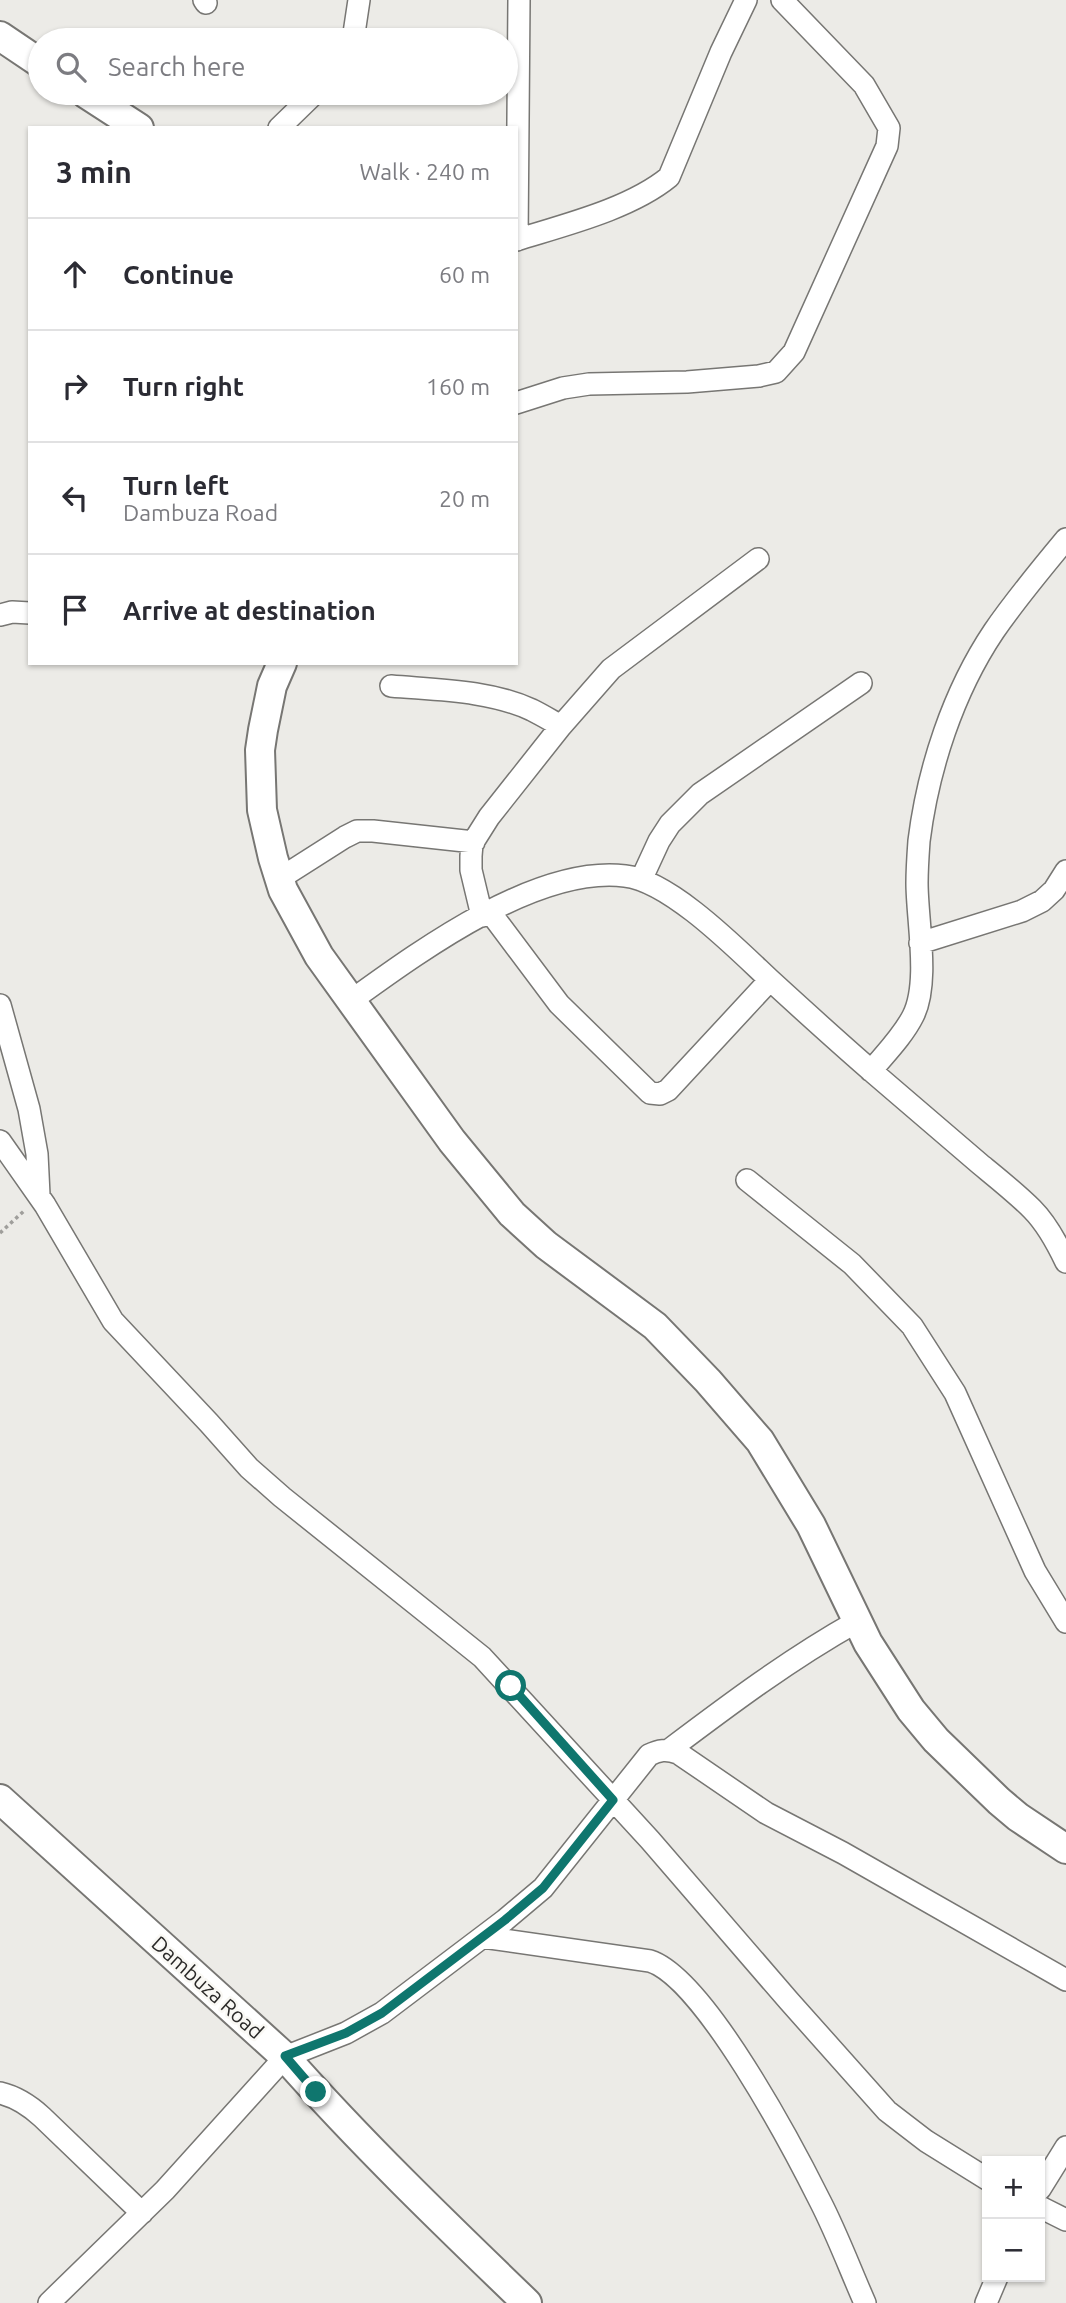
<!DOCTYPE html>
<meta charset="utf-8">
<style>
:root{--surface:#fff;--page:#f7f7f7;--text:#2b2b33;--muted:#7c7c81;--line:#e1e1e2}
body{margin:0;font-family:Ubuntu,sans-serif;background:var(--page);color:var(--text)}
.controls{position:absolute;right:21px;bottom:21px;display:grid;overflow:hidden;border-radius:0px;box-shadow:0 2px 5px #0004}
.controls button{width:63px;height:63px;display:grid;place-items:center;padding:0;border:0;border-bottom:2px solid var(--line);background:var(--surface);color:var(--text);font:35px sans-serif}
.stop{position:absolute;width:21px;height:21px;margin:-16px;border:5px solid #0f766e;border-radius:50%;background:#fff}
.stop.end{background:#0f766e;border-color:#fff;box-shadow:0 2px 7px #0008}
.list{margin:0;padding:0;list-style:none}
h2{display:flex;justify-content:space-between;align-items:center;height:91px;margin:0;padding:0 28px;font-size:30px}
h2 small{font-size:23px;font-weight:400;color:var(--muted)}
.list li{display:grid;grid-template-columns:46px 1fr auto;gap:21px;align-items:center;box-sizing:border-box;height:112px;padding:0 28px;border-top:2px solid var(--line)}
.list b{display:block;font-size:26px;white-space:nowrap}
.list p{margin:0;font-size:23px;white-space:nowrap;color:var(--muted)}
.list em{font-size:23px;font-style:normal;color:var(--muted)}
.icon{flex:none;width:38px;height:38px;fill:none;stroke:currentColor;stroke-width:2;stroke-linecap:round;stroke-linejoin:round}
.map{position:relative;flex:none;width:1066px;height:2303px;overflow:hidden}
.search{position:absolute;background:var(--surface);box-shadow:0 2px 5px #0004;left:28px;top:28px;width:490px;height:77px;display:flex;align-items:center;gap:18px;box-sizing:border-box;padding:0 24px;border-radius:38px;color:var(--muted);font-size:26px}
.panel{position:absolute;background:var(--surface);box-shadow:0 2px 5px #0004;left:28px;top:126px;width:490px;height:539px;border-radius:0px}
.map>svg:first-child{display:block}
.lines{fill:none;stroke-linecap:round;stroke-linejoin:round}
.street-casing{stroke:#777673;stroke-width:24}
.secondary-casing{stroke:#777673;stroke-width:32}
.path{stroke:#9f9e9b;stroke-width:3.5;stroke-dasharray:3.5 3.5;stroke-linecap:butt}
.street{stroke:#fff;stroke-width:21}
.secondary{stroke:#fff;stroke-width:28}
.route{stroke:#0f766e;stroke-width:9}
.labels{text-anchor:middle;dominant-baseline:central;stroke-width:5;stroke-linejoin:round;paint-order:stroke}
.street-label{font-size:21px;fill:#2a2928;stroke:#f9f8f4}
</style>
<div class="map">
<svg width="1066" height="2303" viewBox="0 0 1066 2303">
<rect width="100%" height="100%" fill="#ecebe7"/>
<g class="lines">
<g class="street-casing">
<path id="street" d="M204 0 206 3
M353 40 359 0
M279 128 315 93
M516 240C564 225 630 209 669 177L721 52 746 0
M517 240 519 0
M516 403 563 388 589 384 687 382 759 376 776 372 794 352 887 146 889 128 864 85 782 0
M0 615 12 612 30 613
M391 686C437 690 489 690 532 710 542 715 552 721 561 726
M279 879 345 837 357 831H373L474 842
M641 880 659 841 670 824 700 794 861 683
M490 912 559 1004 650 1093 660 1094 668 1090 770 980
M482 916 471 870V856L472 844 489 817 561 726 611 669 758 559
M920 943 1022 911 1042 901 1054 890 1066 871
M352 1000C420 951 537 865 625 876 670 881 736 948 769 979 804 1011 839 1043 875 1074 910 1104 945 1134 980 1164 997 1178 1016 1193 1032 1209 1047 1224 1057 1243 1066 1262
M0 1005 29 1109 37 1154 39 1195
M871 1071C885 1054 903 1036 913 1016 930 983 917 920 917 883 917 870 918 855 919 841 928 769 953 692 994 631 1016 599 1041 569 1066 539
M0 1141 45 1205 113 1321 209 1423 249 1468 282 1497 482 1657 650 1840 789 2001 887 2111 926 2141 987 2179
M747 1180 852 1264 912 1326 955 1393 1035 1571 1066 1622
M669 1750C730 1704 790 1659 856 1622
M483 1937 650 1961C704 1978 793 2147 820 2201 837 2234 850 2269 865 2303
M0 2093C17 2097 29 2105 42 2117L142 2213
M1040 2189 1066 2147
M1040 2207 1066 2220
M49 2303 165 2190 285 2057 346 2033 382 2013 505 1920 543 1888 649 1755C659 1750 666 1749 678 1753L766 1813 843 1853 1066 1980
M986 2303 997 2277"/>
</g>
<g class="secondary-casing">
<path id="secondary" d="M0 36 40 63
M85 93 139 128
M282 663 272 686 263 730 260 750 262 810 273 858 283 890 319 956 452 1141 512 1214 546 1245 655 1326 708 1381 760 1441 811 1525 868 1643 911 1710 936 1740 999 1801 1018 1817 1066 1849
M0 1799 285 2057C361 2143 444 2223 527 2303"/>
</g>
<path class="path" d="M0 1233 25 1210"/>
<use href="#street" class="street"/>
<use href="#secondary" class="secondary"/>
</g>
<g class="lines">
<path class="route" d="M316 2092 285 2056 346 2033 382 2013 505 1920 543 1888 613 1800 511 1686"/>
</g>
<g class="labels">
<g class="street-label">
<text transform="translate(208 1987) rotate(42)">Dambuza Road</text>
</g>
</g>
</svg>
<div class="controls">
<button>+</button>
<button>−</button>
</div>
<div class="stop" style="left:511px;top:1686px"></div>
<div class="stop end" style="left:316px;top:2092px"></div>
<div class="search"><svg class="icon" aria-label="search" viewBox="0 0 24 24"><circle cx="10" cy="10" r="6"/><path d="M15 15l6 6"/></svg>Search here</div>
<section class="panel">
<h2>3 min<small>Walk · 240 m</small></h2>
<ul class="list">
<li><svg class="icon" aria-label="ahead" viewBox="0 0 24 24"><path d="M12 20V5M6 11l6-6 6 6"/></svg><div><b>Continue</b></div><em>60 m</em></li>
<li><svg class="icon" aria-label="right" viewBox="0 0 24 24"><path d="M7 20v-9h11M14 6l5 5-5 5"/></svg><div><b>Turn right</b></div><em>160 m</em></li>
<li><svg class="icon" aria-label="left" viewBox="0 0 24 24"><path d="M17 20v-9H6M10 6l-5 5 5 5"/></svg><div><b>Turn left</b><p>Dambuza Road</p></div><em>20 m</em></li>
<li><svg class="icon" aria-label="arrive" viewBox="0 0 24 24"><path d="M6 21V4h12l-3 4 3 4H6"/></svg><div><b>Arrive at destination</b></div></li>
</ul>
</section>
</div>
